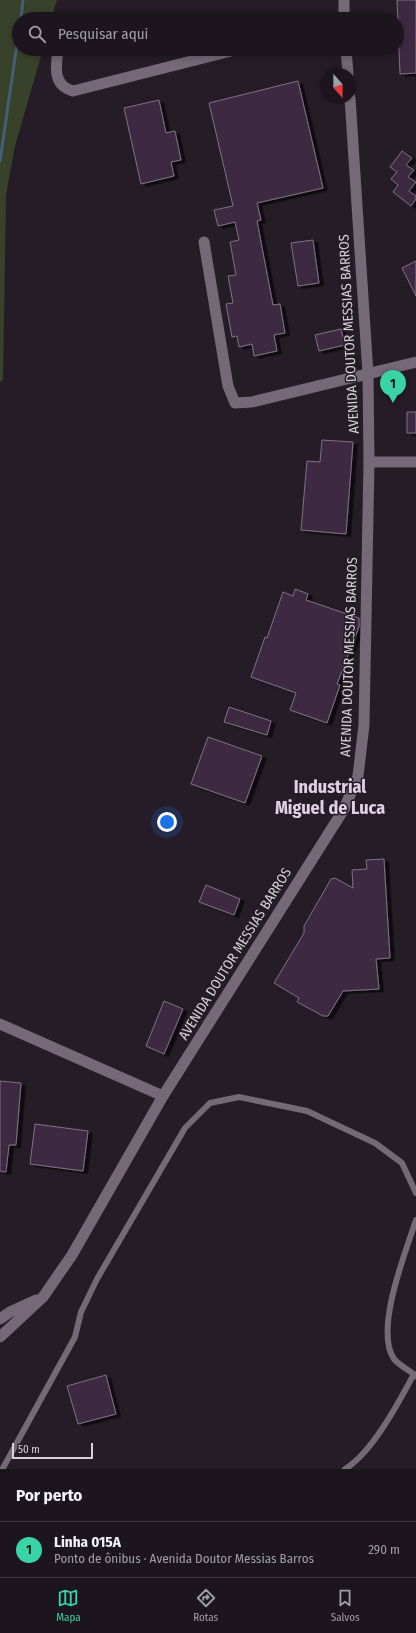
<!DOCTYPE html>
<html lang="pt">
<meta charset="utf-8">
<style>
:root{--surface:#1c151e;--page:#251e27;--text:#f1f3f6;--muted:#a09fa4;--line:#3a343c;--accent:#39d4a5}
body{margin:0;font-family:"Fira Sans Condensed",sans-serif;background:var(--page);color:var(--text)}
.compass{position:absolute;left:320px;top:68px;width:36px;height:36px;border-radius:50%;background:var(--surface);box-shadow:0 2px 6px #0003;rotate:159deg}
.scale{position:absolute;left:12px;bottom:10px;width:81px;box-sizing:border-box;padding-left:4px;border:2px solid #d7d0d9;border-top:0;font-size:11px;line-height:14px;white-space:nowrap;color:#d7d0d9;-webkit-text-stroke:3px #261c28;paint-order:stroke}
.you{position:absolute;left:167px;top:822px;width:14px;height:14px;margin:-10px;border:3px solid #fff;border-radius:50%;background:#1a73e8;box-shadow:0 0 0 6px #1a73e833}
.badge{display:grid;place-items:center;width:26px;height:26px;border-radius:50%;background:var(--accent);color:#111;font-size:13px;font-weight:700}
.pin{position:absolute;translate:-50% -33px;filter:drop-shadow(0 1px 2px #0008)}
.pin::after{content:'';position:absolute;top:21px;width:14px;height:12px;background:inherit;clip-path:polygon(0 0,100% 0,50% 100%)}
.list{margin:0;padding:0;list-style:none}
h2{display:flex;justify-content:space-between;align-items:center;height:52px;margin:0;padding:0 16px;font-size:17px}
h2 small{font-size:13px;font-weight:400;color:var(--muted)}
.list li{display:grid;grid-template-columns:26px 1fr auto;gap:12px;align-items:center;box-sizing:border-box;height:56px;padding:0 16px;border-top:1px solid var(--line)}
.list b{display:block;font-size:15px;white-space:nowrap}
.list p{margin:0;font-size:13px;white-space:nowrap;color:var(--muted)}
.list em{font-size:13px;font-style:normal;color:var(--muted)}
.icon{flex:none;width:22px;height:22px;fill:none;stroke:currentColor;stroke-width:2;stroke-linecap:round;stroke-linejoin:round}
.map{position:relative;flex:none;width:416px;height:1469px;overflow:hidden}
.search{position:absolute;background:var(--surface);box-shadow:0 2px 6px #0003;left:12px;right:12px;top:12px;height:44px;display:flex;align-items:center;gap:10px;box-sizing:border-box;padding:0 14px;border-radius:22px;color:var(--muted);font-size:15px}
.sheet{height:108px;background:var(--surface)}
nav{display:flex;justify-content:space-around;align-items:center;box-sizing:border-box;height:56px;border-top:1px solid var(--line);background:var(--surface);font-size:11px;color:var(--muted)}
nav a{display:grid;justify-items:center;gap:2px}
nav .on{color:var(--accent)}
.map>svg:first-child{display:block}
.green{fill:#38422a}
.lines{fill:none;stroke-linecap:round;stroke-linejoin:round}
.stream{stroke:#436074;stroke-width:3}
.building{fill:#3e2b42;stroke:#7f7281;filter:url(#shadow)}
.service{stroke:#756877;stroke-width:6}
.minor{stroke:#756877;stroke-width:11}
.tertiary{stroke:#756877;stroke-width:11}
.labels{text-anchor:middle;dominant-baseline:central;stroke-width:3;stroke-linejoin:round;paint-order:stroke}
.street-label{font-size:14px;fill:#d7d0d9;stroke:#261c28}
.district-label{font-size:18px;font-weight:bold;fill:#e0d1e2;stroke:#261c28}
</style>
<div class="map">
<svg width="416" height="1469" viewBox="0 0 416 1469">
<defs>
<filter id="shadow"><feDropShadow dx="4.5" dy="2.5" stdDeviation="0" flood-color="#0009"/></filter>
</defs>
<rect width="100%" height="100%" fill="#261c28"/>
<path class="green" d="M0 0H57L51 19H19V49H43L15 146 6 195 3 380 0 382Z"/>
<g class="lines">
<path class="stream" d="M21 19 23 0
M0 161 19 30"/>
</g>
<path class="building" d="M397 0H416V73L400 74Z
M298 81 323 188 257 203 261 220 257 221 273 305 280 304 285 333 274 335 277 351 254 356 252 344 239 347 237 336 232 337 226 304 233 303 228 276 236 275 230 242 239 240 235 222 218 226 214 210 233 206 209 103Z
M159 100 166 133 175 131 181 160 171 162 174 176 141 184 124 108Z
M402 151 412 158 406 165 414 170 408 177 416 182 409 191 416 196V199L411 206 393 192 398 185 391 179 397 172 390 167Z
M313 240 319 283 298 286 291 243Z
M416 261V296L402 268Z
M341 329 345 345 319 351 315 335Z
M407 412H416V433H407Z
M322 440 353 442 346 534 301 530 307 461 320 462Z
M295 589 308 594 306 600 359 618V627L337 684 340 685 327 723 290 710 296 693 251 677 265 637 267 638 283 592 293 596Z
M229 707 271 721 267 735 224 722Z
M208 737 262 756 245 803 191 784Z
M384 859 390 958 376 959 379 989 343 991 328 1016H323L297 1002 299 998 274 983 304 933V926L331 879 335 878 353 888 352 870 367 869 366 860Z
M206 885 240 899 234 915 199 902Z
M164 1001 183 1009 164 1054 146 1046Z
M0 1081 21 1083 16 1145H9L6 1172 0 1171Z
M35 1124 88 1131 83 1171 30 1164Z
M106 1375 116 1414 78 1424 67 1386Z"/>
<g class="lines">
<path class="service" d="M416 1220C406 1251 374 1330 394 1359 399 1365 410 1371 416 1376
M3 1468 75 1337 81 1312 97 1279 185 1128 210 1103 239 1097 307 1111 375 1143 402 1163 416 1193
M345 1469C372 1453 399 1402 414 1374"/>
<path class="minor" d="M58 49C56 66 52 85 73 91L239 49
M369 462H416
M0 1024 163 1096"/>
<path class="tertiary" d="M344 0V19
M346 49 348 74
M204 242 228 386 235 403 252 402 416 362
M0 1319 10 1312 36 1300
M0 1337 43 1297 72 1255 163 1096 344 809 358 776 364 725 369 462 368 374 350 98"/>
</g>
<g class="labels">
<g class="street-label">
<text transform="translate(349 334) rotate(-93)">AVENIDA DOUTOR MESSIAS BARROS</text>
<text transform="translate(349 657) rotate(-88)">AVENIDA DOUTOR MESSIAS BARROS</text>
<text transform="translate(235 954) rotate(-58)">AVENIDA DOUTOR MESSIAS BARROS</text>
</g>
<g class="district-label">
<text x="330" y="787">Industrial<tspan x="330" dy="21">Miguel de Luca</tspan></text>
</g>
</g>
</svg>
<svg class="compass" viewBox="-18 -18 36 36"><path d="M0-13l5 13h-10z" fill="#e53935"/><path d="M0 13l5-13h-10z" fill="#a09fa4"/></svg>
<div class="scale">50 m</div>
<div class="you"></div>
<div class="pin badge" style="left:393px;top:403px">1</div>
<div class="search"><svg class="icon" aria-label="search" viewBox="0 0 24 24"><circle cx="10" cy="10" r="6"/><path d="M15 15l6 6"/></svg>Pesquisar aqui</div>
</div>
<section class="sheet">
<h2>Por perto<small></small></h2>
<ul class="list">
<li><span class="badge">1</span><div><b>Linha 015A</b><p>Ponto de ônibus · Avenida Doutor Messias Barros</p></div><em>290 m</em></li>
</ul>
</section>
<nav>
<a class="on"><svg class="icon" aria-label="map" viewBox="0 0 24 24"><path d="M3 6l6-2 6 2 6-2v14l-6 2-6-2-6 2zM9 4v14M15 6v14"/></svg>Mapa</a>
<a><svg class="icon" aria-label="directions" viewBox="0 0 24 24"><path d="M12 3l9 9-9 9-9-9zM9 14v-3h6M13 9l2 2-2 2"/></svg>Rotas</a>
<a><svg class="icon" aria-label="saved" viewBox="0 0 24 24"><path d="M7 4h10v16l-5-4-5 4z"/></svg>Salvos</a>
</nav>
